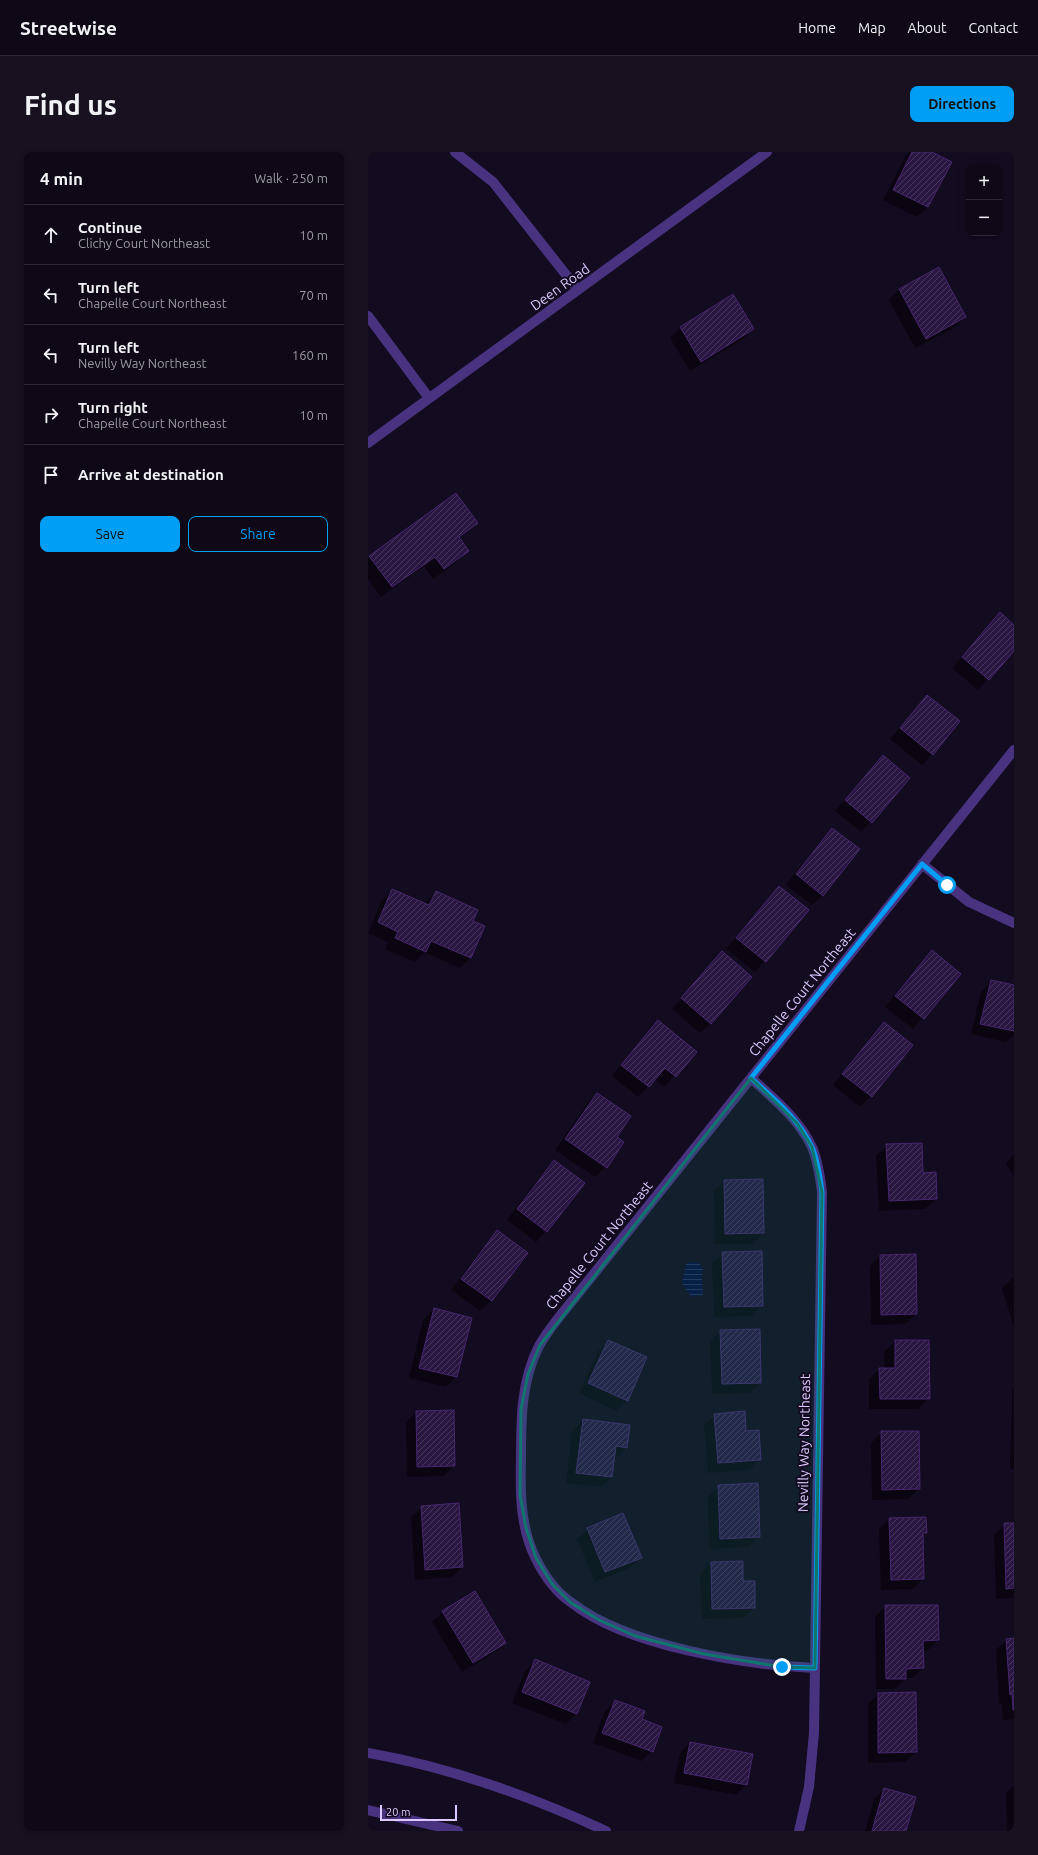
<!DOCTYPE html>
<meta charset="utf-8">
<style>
:root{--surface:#0e0817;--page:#171120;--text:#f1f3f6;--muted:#9b9aa1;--line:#2e2936;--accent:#009ef4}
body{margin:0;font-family:Ubuntu,sans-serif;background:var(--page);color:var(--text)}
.controls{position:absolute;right:12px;top:12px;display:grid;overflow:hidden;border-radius:8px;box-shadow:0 2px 10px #0003}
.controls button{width:36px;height:36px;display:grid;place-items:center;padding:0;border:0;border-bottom:1px solid var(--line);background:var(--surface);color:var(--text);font:20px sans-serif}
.scale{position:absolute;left:12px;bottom:10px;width:77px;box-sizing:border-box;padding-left:4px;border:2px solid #ddc9ff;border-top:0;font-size:11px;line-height:14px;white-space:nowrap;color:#ddc9ff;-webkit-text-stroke:3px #130b1f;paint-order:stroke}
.stop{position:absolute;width:12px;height:12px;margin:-9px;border:3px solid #009ef4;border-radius:50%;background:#fff}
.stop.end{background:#009ef4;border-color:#fff;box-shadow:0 1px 4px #0008}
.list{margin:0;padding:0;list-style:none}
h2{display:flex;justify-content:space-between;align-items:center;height:52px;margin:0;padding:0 16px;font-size:17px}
h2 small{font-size:13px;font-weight:400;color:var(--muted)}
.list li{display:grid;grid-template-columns:26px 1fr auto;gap:12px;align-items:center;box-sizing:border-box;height:60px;padding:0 16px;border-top:1px solid var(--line)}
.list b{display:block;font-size:15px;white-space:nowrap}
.list p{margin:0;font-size:13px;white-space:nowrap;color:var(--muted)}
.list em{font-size:13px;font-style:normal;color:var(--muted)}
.actions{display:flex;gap:8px;padding:12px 16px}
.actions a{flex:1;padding:9px 0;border:1px solid var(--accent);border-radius:8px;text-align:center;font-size:14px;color:var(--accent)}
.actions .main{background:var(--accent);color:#111}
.icon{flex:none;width:22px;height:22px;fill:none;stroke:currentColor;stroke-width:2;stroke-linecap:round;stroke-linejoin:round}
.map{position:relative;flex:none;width:646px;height:1679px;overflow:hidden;border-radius:8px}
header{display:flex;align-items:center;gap:24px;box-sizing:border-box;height:56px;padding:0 20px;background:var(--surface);border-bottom:1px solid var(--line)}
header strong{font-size:19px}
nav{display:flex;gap:22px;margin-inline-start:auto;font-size:14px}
.intro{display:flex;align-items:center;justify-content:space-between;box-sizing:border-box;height:96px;padding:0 24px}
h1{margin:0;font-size:28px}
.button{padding:10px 18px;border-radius:8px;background:var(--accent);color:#111;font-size:14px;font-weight:700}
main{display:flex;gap:24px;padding:0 24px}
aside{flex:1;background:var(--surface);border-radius:8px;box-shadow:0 2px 10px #0003}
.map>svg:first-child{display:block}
.water{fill:url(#water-rules)}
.shadow{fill:#0007}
.building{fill:url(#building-hatch);stroke:#47266f}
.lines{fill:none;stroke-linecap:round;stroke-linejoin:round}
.minor{stroke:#493381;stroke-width:10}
.route{stroke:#009ef4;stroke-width:5}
.marked{fill:#0f766e;fill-opacity:0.2;stroke:#0f766e;stroke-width:3;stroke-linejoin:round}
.labels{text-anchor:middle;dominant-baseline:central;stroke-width:4;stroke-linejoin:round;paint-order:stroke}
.street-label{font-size:14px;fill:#ddc9ff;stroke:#130b1f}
</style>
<header>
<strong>Streetwise</strong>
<nav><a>Home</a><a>Map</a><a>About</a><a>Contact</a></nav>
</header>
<div class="intro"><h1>Find us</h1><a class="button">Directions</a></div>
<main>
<aside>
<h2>4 min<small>Walk · 250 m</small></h2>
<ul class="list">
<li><svg class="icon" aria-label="ahead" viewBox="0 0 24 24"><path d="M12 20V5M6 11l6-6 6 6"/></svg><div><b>Continue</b><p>Clichy Court Northeast</p></div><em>10 m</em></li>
<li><svg class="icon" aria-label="left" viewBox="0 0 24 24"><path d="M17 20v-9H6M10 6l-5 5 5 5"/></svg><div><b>Turn left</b><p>Chapelle Court Northeast</p></div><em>70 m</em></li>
<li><svg class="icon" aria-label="left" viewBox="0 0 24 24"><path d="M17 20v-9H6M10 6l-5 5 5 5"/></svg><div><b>Turn left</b><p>Nevilly Way Northeast</p></div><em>160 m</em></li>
<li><svg class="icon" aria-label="right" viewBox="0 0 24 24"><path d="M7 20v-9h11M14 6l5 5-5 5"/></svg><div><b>Turn right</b><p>Chapelle Court Northeast</p></div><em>10 m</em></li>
<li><svg class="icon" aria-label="arrive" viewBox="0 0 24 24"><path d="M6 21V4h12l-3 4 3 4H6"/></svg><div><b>Arrive at destination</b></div></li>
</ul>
<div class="actions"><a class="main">Save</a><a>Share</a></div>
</aside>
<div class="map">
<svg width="646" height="1679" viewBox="0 0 646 1679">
<defs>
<pattern id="water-rules" width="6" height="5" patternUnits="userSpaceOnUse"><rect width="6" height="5" fill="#060c3d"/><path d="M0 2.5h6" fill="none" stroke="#2a2e5a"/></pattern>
<pattern id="building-hatch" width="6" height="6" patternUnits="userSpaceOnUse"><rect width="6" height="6" fill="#291641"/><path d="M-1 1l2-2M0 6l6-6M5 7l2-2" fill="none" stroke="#48375e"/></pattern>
</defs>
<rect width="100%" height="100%" fill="#130b1f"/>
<path class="water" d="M323 1110 331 1111 335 1117C332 1126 336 1134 335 1143L323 1145 314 1131 318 1112Z"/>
<path class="shadow" d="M541 0H561L560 55 549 65 515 48 538 4Z
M570 116 597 165 586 176 547 196 521 148 531 137Z
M312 176 385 177 375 187 322 219 302 186Z
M108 371 91 387 100 399 89 410 65 427 56 414 13 445 0 427V406L2 404Z
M632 462 646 474V497L610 538 584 516Z
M559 544 564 602 554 613 522 587Z
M515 604 541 626 493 680 467 659Z
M464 677 455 743 444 753 418 733 454 688Z
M411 735 439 758 387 820 358 797Z
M25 738 57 752 68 740 104 770 116 775 102 806 92 816 56 800 47 810 17 797 20 790 0 781 14 748Z
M564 799 592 822 545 877 517 855Z
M354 801 343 871 332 881 304 857Z
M623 829 646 835V883L638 890 603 882 613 840Z
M290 869 327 900 296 935 287 927 270 945 244 924Z
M516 872 543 893 503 944 492 955 465 933 505 882Z
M229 942 247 986 238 1015 227 1025 187 998 219 952Z
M519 993 554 1022 568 1047 557 1057 511 1059 508 1004Z
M646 1002V1026L638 1011Z
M186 1009 178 1079 168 1090 139 1068 176 1019Z
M394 1028 395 1081 385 1092H347L346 1039 356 1029Z
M130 1080 158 1101 123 1149 112 1159 83 1138 119 1090Z
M355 1101 394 1153 384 1164 346 1165 344 1112Z
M512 1104 548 1162 537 1172 503 1173 502 1114Z
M645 1126H646V1176L634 1136Z
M66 1157 88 1225 78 1235 41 1226 55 1168Z
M353 1179 392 1231 382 1241 344 1242 342 1189Z
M241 1189 259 1248 248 1259 211 1241 230 1199Z
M527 1189H560L561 1246 550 1257H501V1228L511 1217H517L516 1200Z
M646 1237V1317H642L644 1239Z
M49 1260 86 1314 76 1324 39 1325 38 1270Z
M347 1263 377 1280 392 1307 381 1318 340 1321 336 1273Z
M215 1268 258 1296 248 1306H246L243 1325 233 1335 198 1331 204 1279Z
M514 1280 551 1336 541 1347 504 1348 503 1291Z
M351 1334 391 1385 380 1395 341 1397 340 1344Z
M54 1355 94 1415 84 1425 47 1428 43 1365Z
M521 1367 558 1381 554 1385 555 1426 545 1437 513 1438 511 1378Z
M637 1372H646V1446L628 1447 626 1383Z
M220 1377 272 1405 262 1416 227 1430 209 1387Z
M374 1410V1430L386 1456 376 1466 334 1467 332 1422 343 1411Z
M517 1454 570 1488 560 1498 555 1499V1516L544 1526H537L527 1537H508L507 1465Z
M75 1460 137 1491 126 1501 94 1520 64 1470Z
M646 1487V1567L635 1568 634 1552 631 1553 628 1498 638 1488Z
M167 1509 221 1530 208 1562 198 1572 144 1551 157 1519Z
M510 1542 548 1600 537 1610 500 1611V1552Z
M248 1549 273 1568 284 1599 274 1609 225 1591 237 1559Z
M322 1591 378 1633 368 1643 306 1631 312 1601Z
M646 1633V1679H639L638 1641Z
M517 1637 537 1679H497L506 1647Z"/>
<path class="building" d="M544 0H564L584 10 560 55 525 38Z
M571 115 598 165 558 187 531 137Z
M365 142 386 177 333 210 312 175Z
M88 341 110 371 91 385 101 399 76 417 67 405 24 435 1 404Z
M632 460 646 473V499L621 528 594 505Z
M559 543 592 569 565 603 532 576Z
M515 603 542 626 504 671 477 648Z
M464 676 492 697 455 744 428 722Z
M411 734 441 758 398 810 368 786Z
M24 737 61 753 68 739 110 758 105 769 117 774 103 806 63 789 58 800 27 786 30 780 10 770Z
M564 798 593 822 556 867 527 844Z
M354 799 384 825 343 872 313 846Z
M623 828 646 833V879L612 872Z
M290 868 329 900 308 925 297 916 281 935 253 913Z
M516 870 545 893 504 945 474 922Z
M229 941 263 964 249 985 256 990 239 1016 197 987Z
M554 991 555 1021 568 1020 569 1047 521 1049 518 992Z
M186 1008 217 1031 179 1080 149 1057Z
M395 1027 396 1081 357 1082 356 1028Z
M129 1078 160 1101 124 1149 93 1127Z
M394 1099 395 1154 356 1155 354 1100Z
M548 1102 549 1162 513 1163 512 1103Z
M66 1156 104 1166 89 1225 51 1216Z
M392 1177 393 1231 354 1232 352 1178Z
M240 1188 279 1205 260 1249 220 1231Z
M527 1188H561L562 1247H512L511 1216H527Z
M86 1258 87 1314 49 1315 48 1259Z
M377 1259 378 1279 391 1278 393 1308 350 1311 346 1262Z
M215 1267 262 1273 259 1296 248 1294 244 1325 208 1321Z
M513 1279H551L552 1337 514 1338Z
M390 1331 392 1385 352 1387 350 1333Z
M91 1351 95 1415 57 1418 53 1354Z
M255 1361 274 1406 237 1420 219 1376Z
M558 1365 559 1381H555L556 1427 523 1428 521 1366Z
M636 1371H646V1436L638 1437Z
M375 1409V1429H387V1456L344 1457 343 1410Z
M107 1439 138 1491 105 1511 74 1459Z
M517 1453H570L571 1488 555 1489 556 1516 538 1517V1527H518Z
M646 1486V1558H645L644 1542 642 1543 638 1487Z
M167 1507 222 1530 209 1562 154 1540Z
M548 1540 549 1600 510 1601V1541Z
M247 1548 277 1559 274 1567 294 1575 285 1600 234 1581Z
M322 1590 385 1602 379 1633 316 1621Z
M516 1636 548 1645 538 1679H504Z"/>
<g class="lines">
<path class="minor" d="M87 0 125 30 210 138
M0 164 61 246
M0 291 399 0
M554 712 601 750 646 771
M383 926C405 946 431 967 444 995 450 1009 452 1024 454 1040L446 1581 441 1635 431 1679
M447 1516C377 1513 259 1494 204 1451 189 1441 176 1423 168 1407 152 1376 152 1339 153 1306 153 1267 153 1229 171 1194 177 1183 185 1173 192 1164L646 598
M0 1601C81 1615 164 1645 238 1679
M0 1658 90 1679"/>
</g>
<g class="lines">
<path class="route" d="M414 1515 447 1516 454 1040C452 1024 450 1009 444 995 431 967 405 946 383 926L554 712 579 733"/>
</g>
<path class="marked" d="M383 926 429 971 444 995 454 1040 447 1516 414 1515 336 1502 267 1484 231 1468 203 1451 184 1432 168 1406 158 1376 152 1343 153 1257 160 1222 172 1193Z"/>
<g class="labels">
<g class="street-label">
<text transform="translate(192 135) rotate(-36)">Deen Road</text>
<text transform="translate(434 840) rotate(-51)">Chapelle Court Northeast</text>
<text transform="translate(231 1093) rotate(-51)">Chapelle Court Northeast</text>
<text transform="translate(436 1291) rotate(-89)">Nevilly Way Northeast</text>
</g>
</g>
</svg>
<div class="controls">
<button>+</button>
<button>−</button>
</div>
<div class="scale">20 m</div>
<div class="stop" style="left:579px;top:733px"></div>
<div class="stop end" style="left:414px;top:1515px"></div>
</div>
</main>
